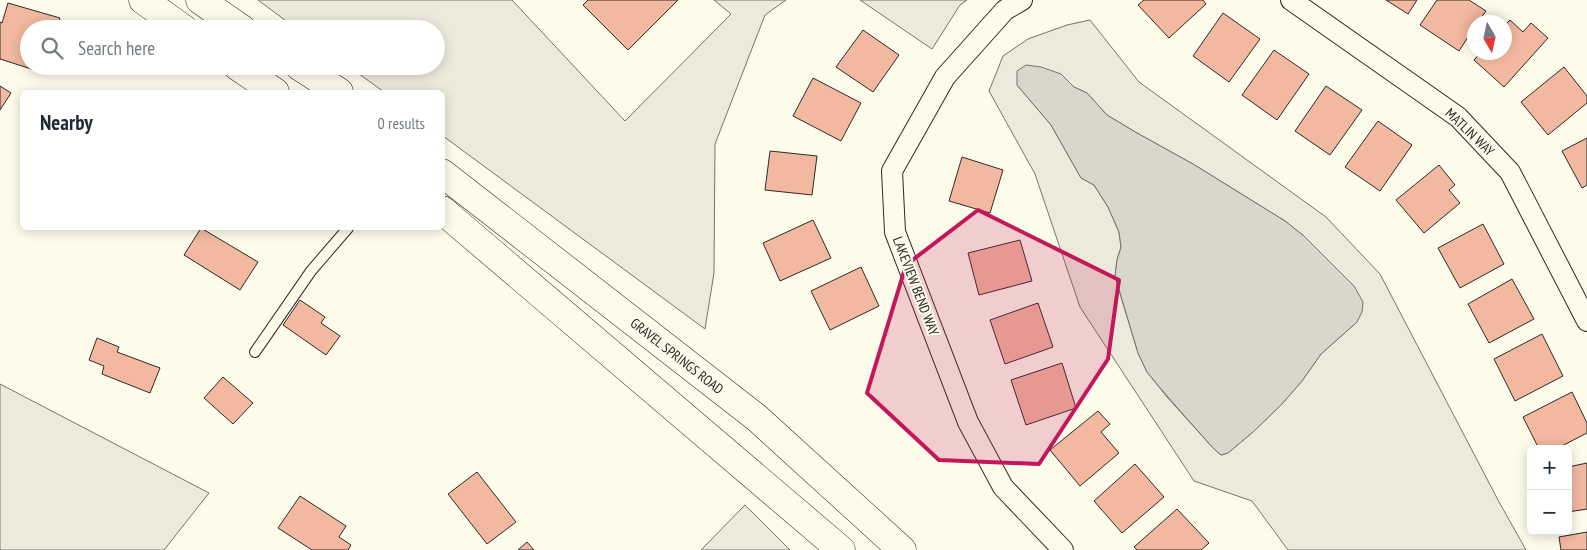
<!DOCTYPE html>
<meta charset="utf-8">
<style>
:root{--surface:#fff;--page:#f2f2f3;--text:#1f2937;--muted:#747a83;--line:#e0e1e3}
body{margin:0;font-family:"PT Sans Narrow",sans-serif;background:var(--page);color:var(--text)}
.controls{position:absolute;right:15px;bottom:15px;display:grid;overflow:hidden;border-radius:8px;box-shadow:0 2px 12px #0003}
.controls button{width:45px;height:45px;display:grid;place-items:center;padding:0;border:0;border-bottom:1px solid var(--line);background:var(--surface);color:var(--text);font:25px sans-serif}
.compass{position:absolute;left:1467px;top:15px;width:45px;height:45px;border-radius:50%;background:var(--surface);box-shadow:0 2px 12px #0003;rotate:171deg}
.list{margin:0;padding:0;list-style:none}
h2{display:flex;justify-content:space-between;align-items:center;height:65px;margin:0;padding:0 20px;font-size:21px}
h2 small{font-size:16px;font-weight:400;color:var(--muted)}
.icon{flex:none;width:28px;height:28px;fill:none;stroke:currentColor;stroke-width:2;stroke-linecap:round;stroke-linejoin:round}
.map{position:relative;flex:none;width:1587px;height:550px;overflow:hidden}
.search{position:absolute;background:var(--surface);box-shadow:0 2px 12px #0003;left:20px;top:20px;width:425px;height:55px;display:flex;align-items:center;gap:12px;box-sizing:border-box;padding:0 18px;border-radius:28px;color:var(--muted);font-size:19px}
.panel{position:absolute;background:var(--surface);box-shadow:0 2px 12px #0003;left:20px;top:90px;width:425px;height:140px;border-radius:8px}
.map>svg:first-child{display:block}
.green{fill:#ecebdb;stroke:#74746e;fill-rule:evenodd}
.water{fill:#d8d7c9;stroke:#74746e}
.building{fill:#f2b8a0;stroke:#2b2b2b}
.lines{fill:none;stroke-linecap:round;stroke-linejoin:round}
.lane-casing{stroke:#2b2b2b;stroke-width:12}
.street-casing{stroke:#2b2b2b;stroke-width:22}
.primary-casing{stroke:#2b2b2b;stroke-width:29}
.lane{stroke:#fdfbea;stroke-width:10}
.street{stroke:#fdfbea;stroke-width:20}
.primary{stroke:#fdfbea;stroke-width:28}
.marked{fill:#c2185b;fill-opacity:0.2;stroke:#c2185b;stroke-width:4;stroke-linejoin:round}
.labels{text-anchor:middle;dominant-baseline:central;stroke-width:4;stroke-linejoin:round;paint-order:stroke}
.street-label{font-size:14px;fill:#2b2b2b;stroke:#fdfbea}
</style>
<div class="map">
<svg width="1587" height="550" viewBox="0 0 1587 550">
<rect width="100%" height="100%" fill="#fdfbea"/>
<path class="green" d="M258 0H512L625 121 731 14 714 0H786L765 15 715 144 714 273 705 329 443 136 442 92H384L348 66H436V29H297Z
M860 0H967L960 5 932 49Z
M1090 20 1139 82 1326 217 1380 274 1498 500 1526 550H1288L1252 501 1194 481 1080 307 1035 174 989 91 1003 56 1028 39 1067 25ZM1061 74 1074 87 1087 93 1107 115 1137 133 1193 164 1285 221 1304 236 1332 264 1357 322 1321 354 1302 381 1281 405 1253 432 1228 453 1221 455 1213 448 1167 397 1147 372 1138 353 1115 277 1117 260 1121 247 1119 232 1108 207 1094 185 1081 178 1051 125 1017 85Z
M0 384 209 493 164 550H0Z
M745 505 790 550H701Z"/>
<path class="water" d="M1026 65 1041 67 1061 74 1074 87 1087 93 1107 115 1137 133 1193 164 1285 221 1304 236 1354 286 1363 302 1362 312 1357 322 1321 354 1302 381 1281 405 1253 432 1228 453 1221 455 1213 448 1167 396 1147 372 1138 353 1115 276 1117 260 1121 247 1119 232 1108 207 1094 185 1081 178 1051 125 1017 85V71Z"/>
<path class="building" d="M588 0H678L628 50 583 5Z
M1144 0H1203L1206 4 1169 38 1138 5Z
M1386 0H1417L1408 14Z
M1437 0H1469L1486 11 1478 22H1474V28L1459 51 1420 25Z
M8 3 60 18 57 29H29V66H46L44 73 0 59V22L2 23Z
M1223 13 1260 39 1229 82 1193 56Z
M1510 20 1523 32 1531 23 1548 38 1504 87 1474 60 1481 52H1504V26Z
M863 30 899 55 873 92 836 67Z
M1274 50 1309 74 1277 120 1242 95Z
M1564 67 1587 96V103L1548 135 1521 102Z
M813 78 861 103 841 141 793 116Z
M0 86 11 93 0 110Z
M1326 86 1362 110 1330 155 1295 131Z
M1378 121 1412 145 1380 191 1345 167Z
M1587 138V185L1582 188 1562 151Z
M770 151 817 156 812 195 765 190Z
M962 157 1003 170 990 213 949 201Z
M1439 165 1455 185 1449 190 1460 203 1424 233 1396 200Z
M813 220 831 258 780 281 763 243Z
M1483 224 1504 264 1460 288 1438 248Z
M201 228 258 262 240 290 184 255Z
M1020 240 1032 281 979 295 968 253Z
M861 267 879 306 830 330 811 291Z
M1512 279 1534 319 1489 343 1468 304Z
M300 300 325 317 321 323 340 336 326 355 283 325Z
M1038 303 1053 347 1005 364 990 320Z
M1542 334 1563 376 1515 401 1494 359Z
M97 338 119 347 117 352 160 368 150 393 102 374 104 366 89 360Z
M1062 363 1076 408 1026 425 1011 380Z
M223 377 253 403 233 424 204 398Z
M1572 392 1587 423V433L1556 449H1539L1523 417Z
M1098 411 1110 424 1101 432 1119 453 1080 486 1050 450Z
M1587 463V509L1568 512V467Z
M1135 464 1164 497 1122 533 1094 501Z
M477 472 516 522 487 544 448 494Z
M300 496 346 526 339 537 351 545 348 550H312L278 528Z
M1177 509 1209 543 1201 550H1137L1134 547Z
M1587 532V550H1561L1559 537Z
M527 542 534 550H518Z"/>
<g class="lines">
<g class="lane-casing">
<path id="lane" d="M255 352 311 271 348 228"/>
</g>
<g class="street-casing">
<path id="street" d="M1022 0 1005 10 945 77 892 171 895 232 968 422 1003 487 1063 550
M1291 0 1458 117 1510 172 1587 321"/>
</g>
<g class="primary-casing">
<path id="primary" d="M143 0 184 29
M200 0 242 29
M237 66 275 92
M299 66 339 92
M442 173 757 418 902 550
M442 210 841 550"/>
</g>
<use href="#lane" class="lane"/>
<use href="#street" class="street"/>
<use href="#primary" class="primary"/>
</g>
<path class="marked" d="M978 210 1119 280 1108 359 1039 464 939 460 867 393 906 265Z"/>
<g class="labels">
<g class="street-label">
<text transform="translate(1470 132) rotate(44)">MATLIN WAY</text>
<text transform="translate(916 286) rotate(69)">LAKEVIEW BEND WAY</text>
<text transform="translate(677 356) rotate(38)">GRAVEL SPRINGS ROAD</text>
</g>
</g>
</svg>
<div class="controls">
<button>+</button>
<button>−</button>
</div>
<svg class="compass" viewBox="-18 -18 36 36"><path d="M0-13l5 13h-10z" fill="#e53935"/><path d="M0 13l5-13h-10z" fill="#747a83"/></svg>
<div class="search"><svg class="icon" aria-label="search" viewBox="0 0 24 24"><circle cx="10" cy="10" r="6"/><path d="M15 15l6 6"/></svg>Search here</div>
<section class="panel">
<h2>Nearby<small>0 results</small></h2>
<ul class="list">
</ul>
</section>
</div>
